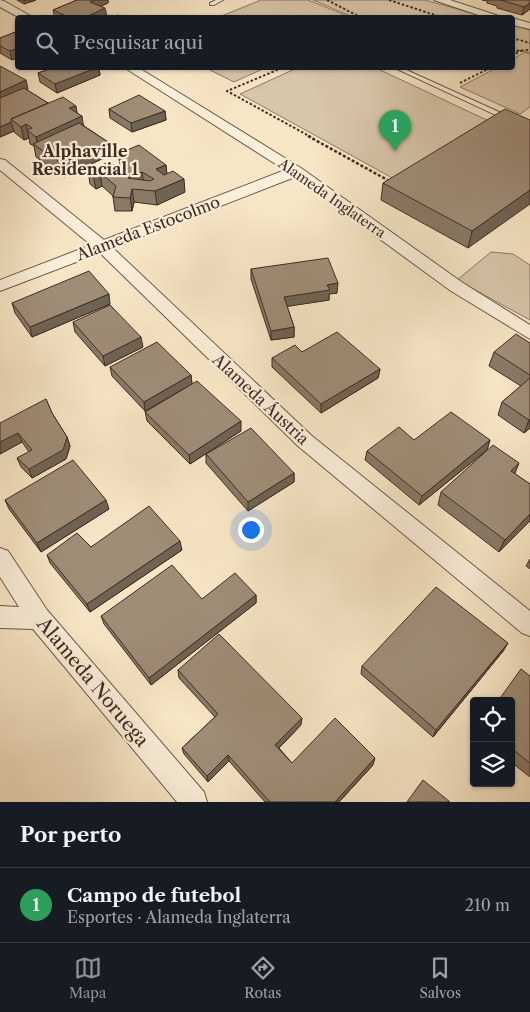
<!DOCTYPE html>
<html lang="pt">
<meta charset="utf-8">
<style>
:root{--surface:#171b24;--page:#242831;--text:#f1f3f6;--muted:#9ea1a6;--line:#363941;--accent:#8c9099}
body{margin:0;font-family:"Libre Caslon Text",serif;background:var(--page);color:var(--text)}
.controls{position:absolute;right:15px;bottom:15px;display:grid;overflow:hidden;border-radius:5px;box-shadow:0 1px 4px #0004}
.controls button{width:45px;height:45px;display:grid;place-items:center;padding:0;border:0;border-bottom:1px solid var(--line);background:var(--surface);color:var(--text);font:25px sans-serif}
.you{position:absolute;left:250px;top:529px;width:18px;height:18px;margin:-12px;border:4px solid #fff;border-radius:50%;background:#1a73e8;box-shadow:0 0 0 8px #1a73e833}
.badge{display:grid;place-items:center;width:32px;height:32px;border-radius:50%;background:var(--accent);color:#fff;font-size:16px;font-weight:700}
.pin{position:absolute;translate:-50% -41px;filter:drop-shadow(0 1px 2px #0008)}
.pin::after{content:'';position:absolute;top:26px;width:18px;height:15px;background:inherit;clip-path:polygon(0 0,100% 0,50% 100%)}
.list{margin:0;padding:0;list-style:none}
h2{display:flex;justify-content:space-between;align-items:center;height:65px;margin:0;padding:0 20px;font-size:21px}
h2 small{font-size:16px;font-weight:400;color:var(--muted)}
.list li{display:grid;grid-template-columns:32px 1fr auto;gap:15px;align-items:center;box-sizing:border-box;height:75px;padding:0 20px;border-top:1px solid var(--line)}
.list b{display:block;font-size:19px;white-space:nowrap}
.list p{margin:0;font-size:16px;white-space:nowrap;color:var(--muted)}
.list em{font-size:16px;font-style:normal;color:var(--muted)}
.icon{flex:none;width:28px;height:28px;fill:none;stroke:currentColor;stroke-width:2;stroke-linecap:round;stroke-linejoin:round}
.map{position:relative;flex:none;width:530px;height:802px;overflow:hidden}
.search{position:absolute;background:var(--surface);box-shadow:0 1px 4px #0004;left:15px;right:15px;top:15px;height:55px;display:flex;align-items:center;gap:12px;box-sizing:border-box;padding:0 18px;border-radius:5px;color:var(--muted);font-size:19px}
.sheet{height:140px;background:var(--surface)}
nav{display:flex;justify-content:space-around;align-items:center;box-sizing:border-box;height:70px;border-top:1px solid var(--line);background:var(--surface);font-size:14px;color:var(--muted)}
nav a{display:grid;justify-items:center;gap:2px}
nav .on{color:var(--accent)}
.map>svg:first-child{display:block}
.green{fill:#d8c6aa;stroke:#8c7966}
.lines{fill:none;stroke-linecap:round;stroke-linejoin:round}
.service-casing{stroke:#6e5a4c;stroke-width:2}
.minor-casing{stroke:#6e5a4c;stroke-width:2}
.path-far1{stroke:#402c23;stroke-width:2;stroke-dasharray:2.5 2;stroke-linecap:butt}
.path{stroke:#402c23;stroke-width:2.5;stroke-dasharray:3 2;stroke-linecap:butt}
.service{fill:#faefda;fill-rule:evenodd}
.minor{fill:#faefda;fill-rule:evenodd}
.wall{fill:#897967;stroke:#402c23}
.shaded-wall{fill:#6f6354;stroke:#402c23}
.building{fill:#9f8d78;stroke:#402c23;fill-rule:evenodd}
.labels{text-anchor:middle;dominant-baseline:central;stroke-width:4.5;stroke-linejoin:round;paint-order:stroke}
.far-street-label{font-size:14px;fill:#402c23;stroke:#faefda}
.far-quarter-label{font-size:16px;font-weight:bold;fill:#402c23;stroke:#faefda}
.street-label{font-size:16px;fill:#402c23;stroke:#faefda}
.near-street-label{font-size:19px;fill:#402c23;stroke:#faefda}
</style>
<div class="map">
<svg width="530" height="802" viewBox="0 0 530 802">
<rect width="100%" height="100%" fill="#f7e6c6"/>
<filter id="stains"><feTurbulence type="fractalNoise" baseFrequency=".004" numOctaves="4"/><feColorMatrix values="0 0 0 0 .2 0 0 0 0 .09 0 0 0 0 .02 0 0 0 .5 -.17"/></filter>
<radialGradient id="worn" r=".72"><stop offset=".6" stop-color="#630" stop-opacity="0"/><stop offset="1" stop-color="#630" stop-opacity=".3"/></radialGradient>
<path class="green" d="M261 0H308L350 17H219Z
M313 0H425L486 17H353Z
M513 25 530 30V53L519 51 513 54Z
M525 52 530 54V107L520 114 460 87 496 68H512L513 59Z
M206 68H265L234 82Z
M297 68H376L493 123 396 180 240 94Z
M491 252 513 254 530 265V320L457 280Z"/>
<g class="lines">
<g class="service-casing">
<path id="service" d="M216 0H223L214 5H210V3Z
M395 68H402L530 126V131Z"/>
</g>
<g class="minor-casing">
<path id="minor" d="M0 0 4 1 34 18H20L0 7Z
M434 0H450L505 18H487Z
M512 18 530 23V29L512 25Z
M125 68H139L301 168 463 283 530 325V339L451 291 295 177 113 248 312 436 530 611V636L522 633 298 446 100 253 0 291V280L91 245 0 170V159L5 160 104 240 285 170Z
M0 548 8 551 47 610 204 792 207 802H177L33 629 0 628V606L19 607 0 577Z"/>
</g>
<path class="path-far1" d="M327 0 362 18
M389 0 444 18
M512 38 530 43
M512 51 530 50
M512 56 523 50
M282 68 227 91 311 137
M460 83 490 68"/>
<path class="path" d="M308 136 391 182"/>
<use href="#service" class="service"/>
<use href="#minor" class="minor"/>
</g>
<path class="wall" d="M17 0H36L24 4Z
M77 0H108V3L101 6 107 17 105 18H55L53 10Z
M482 0H530V9L522 15 497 8V6L487 3V1Z
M18 31 12 60 0 53V38Z
M0 66 28 89 27 90 48 103 77 113 84 126 108 142 110 155 64 177 36 157 34 146 30 144 29 138 24 140 14 132V131L0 137Z
M42 68H100H99L100 75 57 93 40 82 38 73 47 70Z
M109 109 165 111 166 120 132 132 110 118Z
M530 120 468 248 381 200 383 183Z
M118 154 166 165 167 174 185 192 157 205 134 202 132 211H115L113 197V196L102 186 96 189 90 184 88 171 115 166 120 165Z
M251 269 337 293 329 294V300L287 306 294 327V337L271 340 251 279Z
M12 303 110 304 32 337 15 313Z
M73 322 143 347 105 366 75 332Z
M530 343V428L524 433 498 415 502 402 521 386 489 366 494 352Z
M302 352 380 369 378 378 321 413 272 367V358Z
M110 367 191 375 192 384 241 431 190 464 147 421 145 411 112 376Z
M46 399 52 413 67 437 70 446 66 459 32 478 21 467 17 458 29 452 22 442 0 454Z
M414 440H490L487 450 419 505 365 460 367 451Z
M206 454 294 473V482L248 511 206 463Z
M515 474 530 484 499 552 438 505 441 492Z
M5 500 109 509 41 552 9 509Z
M91 547 182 550 90 612 50 563 47 555Z
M530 559V569L526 566Z
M256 595V603L151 685 104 624 101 616 202 599Z
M504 650 433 737 361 674 362 666Z
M178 670 301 725 279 748 292 763 373 765 339 802H265L229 761 208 782 184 754 182 748 215 717 179 678Z
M530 676V777L511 762V701Z"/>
<path class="shaded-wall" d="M24 0H36L24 4Z
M95 0H108V3L92 10 90 2Z
M530 3V9L522 15 524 7Z
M105 8 107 17 105 18H84Z
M18 48V58L12 60 10 51Z
M92 68H100H99L100 75 57 93 55 84Z
M26 80 28 89 0 102V92Z
M76 106 78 118 82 116 84 130 38 147 36 137 69 108Z
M165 111 166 120 132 132 131 123Z
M11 122 14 131 0 137V127Z
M26 124 29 138 24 140 21 127Z
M108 142 110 155 64 177 61 163Z
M166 165 167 178 156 169Z
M142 172 144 186 132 189 134 202 132 211 128 178Z
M100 173 102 186 96 189 93 175Z
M184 179 185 192 157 205 155 191Z
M530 190V204L468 248 472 231Z
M338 283 337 293 329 294V300L284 307V297L327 285Z
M109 294 110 304 32 337 30 327Z
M294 327V337L271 340V331Z
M141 337 143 347 105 366 103 356Z
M380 369 378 378 321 413V404Z
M191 375 192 384 145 411 144 402Z
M530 419V428L524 433 529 420Z
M241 421V431L190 464 189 455Z
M18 433 22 442 0 454V442Z
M67 437 70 446 66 459 32 478 29 469Z
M490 440 487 450 419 505 422 496Z
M519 463 514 476 511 471Z
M294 473V482L248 511V502Z
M106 500 109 509 41 552 37 543Z
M530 514V521L499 552 505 540Z
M180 541 182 550 90 612 87 604Z
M256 595V603L151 685 149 678Z
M508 643 504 650 433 737 436 730Z
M302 718 301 725 275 752V745Z
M228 755 229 761 208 782 207 776Z
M375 758 373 765 339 802H335Z"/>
<path class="building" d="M77 0H95L90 2 105 8 84 18H70L53 10Z
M501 0H530V3L524 7Z
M118 15 125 18H112Z
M18 31V48L10 51 0 46V38Z
M0 66 26 80 0 92Z
M52 68H96L55 84 38 73Z
M24 88 48 103 11 119V122L0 127V98Z
M139 95 165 111 131 123 109 109Z
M63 97 76 106 69 108 82 116 36 137 27 130 32 128 26 124 21 127 11 119Z
M505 109 530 120V190L472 231 383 183Z
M79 123 108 142 61 163 33 144Z
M139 145 166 165 156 169 164 175 173 171 184 179 155 191 132 189 130 198 113 197 116 186 100 173 93 175 88 171 109 162 115 166 128 161 118 154ZM142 172 154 179 150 181 128 178Z
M328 258 338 283 327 285 330 290 284 297 294 327 271 331 251 269Z
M89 271 109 294 30 327 12 303Z
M110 305 141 337 103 356 73 322Z
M337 332 380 369 321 404 272 358 295 345 302 352Z
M516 334 530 343V375L494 352Z
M157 342 191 375 144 402 110 367Z
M530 378V419L529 420 502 402Z
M197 381 241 421 189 455 145 412Z
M46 399 52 413 67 437 63 450 29 469 17 458 32 450 18 433 0 442V423Z
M451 412 490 440 422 496 367 451 399 427 414 440Z
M251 428 294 473 248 502 206 454Z
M493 445 519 463 511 471 530 484V514L505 540 441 492Z
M73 460 106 500 37 543 5 500Z
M149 506 180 541 87 604 47 555 77 533 91 547Z
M172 565 202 599 235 573 256 595 149 678 101 616Z
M436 587 508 643 436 730 362 666Z
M219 634 302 718 275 745 292 763 335 718 375 758 335 802H270L228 755 207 776 182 748 218 714 178 670Z
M521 669 530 676V763L511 748V701H498Z
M423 780 450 802H407Z"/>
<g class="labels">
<g class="far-street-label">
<text transform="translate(332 198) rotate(35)">Alameda Inglaterra</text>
</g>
<g class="far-quarter-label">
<text x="85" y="151">Alphaville<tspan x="85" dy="18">Residencial 1</tspan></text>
</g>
<g class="street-label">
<text transform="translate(148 228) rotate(-21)">Alameda Estocolmo</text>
<text transform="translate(261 399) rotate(43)">Alameda Áustria</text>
</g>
<g class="near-street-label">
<text transform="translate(93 682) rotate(50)">Alameda Noruega</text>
</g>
</g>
<rect width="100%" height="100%" filter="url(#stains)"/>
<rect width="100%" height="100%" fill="url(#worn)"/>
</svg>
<div class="controls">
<button><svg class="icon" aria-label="locate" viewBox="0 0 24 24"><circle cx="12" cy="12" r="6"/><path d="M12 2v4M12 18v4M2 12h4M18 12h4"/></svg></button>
<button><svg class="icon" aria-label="layers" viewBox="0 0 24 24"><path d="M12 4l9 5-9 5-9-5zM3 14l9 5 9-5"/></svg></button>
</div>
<div class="you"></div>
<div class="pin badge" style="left:395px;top:151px;background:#2e9e5b">1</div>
<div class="search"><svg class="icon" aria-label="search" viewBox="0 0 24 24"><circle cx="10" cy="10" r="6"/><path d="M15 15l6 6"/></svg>Pesquisar aqui</div>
</div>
<section class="sheet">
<h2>Por perto<small></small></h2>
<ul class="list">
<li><span class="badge" style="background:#2e9e5b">1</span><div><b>Campo de futebol</b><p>Esportes · Alameda Inglaterra</p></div><em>210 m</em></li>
</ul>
</section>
<nav>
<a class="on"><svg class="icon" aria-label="map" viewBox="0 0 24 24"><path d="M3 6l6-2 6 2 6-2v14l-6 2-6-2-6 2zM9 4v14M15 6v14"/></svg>Mapa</a>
<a><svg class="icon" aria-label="directions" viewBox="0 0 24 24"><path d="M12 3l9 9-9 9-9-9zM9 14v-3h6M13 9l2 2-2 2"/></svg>Rotas</a>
<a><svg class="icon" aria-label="saved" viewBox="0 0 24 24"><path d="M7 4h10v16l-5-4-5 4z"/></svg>Salvos</a>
</nav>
